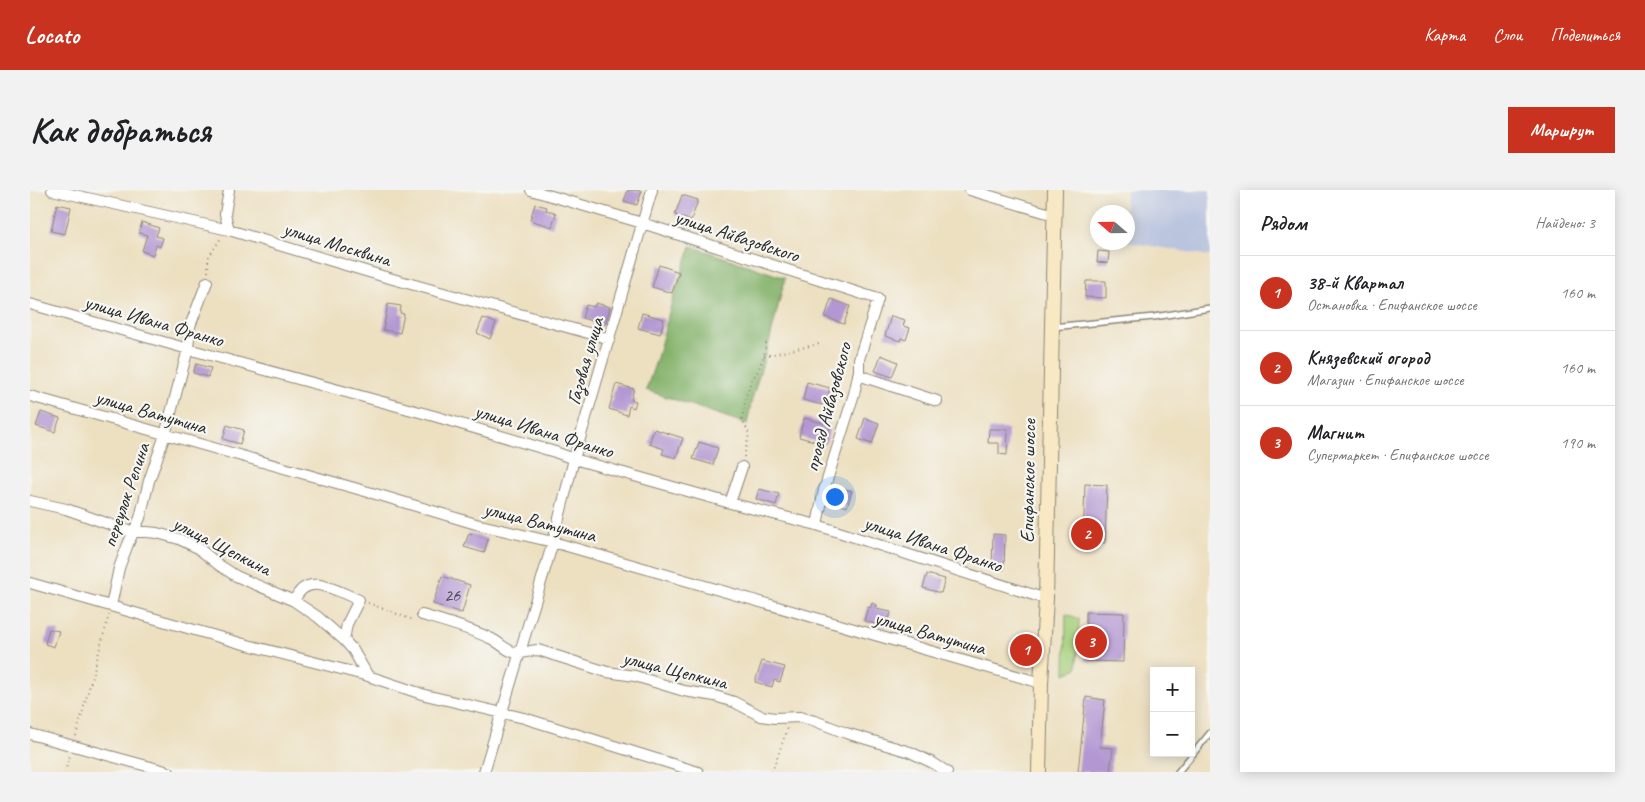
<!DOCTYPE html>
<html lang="ru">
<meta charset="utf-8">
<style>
:root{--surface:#fff;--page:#f2f2f2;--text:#202124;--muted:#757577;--line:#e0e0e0;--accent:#c8321e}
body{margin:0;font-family:Caveat,sans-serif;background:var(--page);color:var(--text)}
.controls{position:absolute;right:15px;bottom:15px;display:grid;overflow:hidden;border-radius:0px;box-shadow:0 2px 12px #0003}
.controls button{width:45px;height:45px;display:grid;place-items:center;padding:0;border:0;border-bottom:1px solid var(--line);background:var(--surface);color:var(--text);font:25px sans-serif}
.compass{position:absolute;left:1060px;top:15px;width:45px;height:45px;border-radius:50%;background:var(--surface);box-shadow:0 2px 12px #0003;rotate:290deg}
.you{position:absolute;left:804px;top:306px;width:18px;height:18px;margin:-12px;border:4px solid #fff;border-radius:50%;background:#1a73e8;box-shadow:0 0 0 8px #1a73e833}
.badge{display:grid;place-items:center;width:32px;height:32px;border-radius:50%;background:var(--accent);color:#fff;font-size:16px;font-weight:700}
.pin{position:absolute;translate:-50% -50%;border:2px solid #fff;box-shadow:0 1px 5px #0006}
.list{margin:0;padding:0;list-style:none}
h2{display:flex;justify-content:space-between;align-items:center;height:65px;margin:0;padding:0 20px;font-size:21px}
h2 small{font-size:16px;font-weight:400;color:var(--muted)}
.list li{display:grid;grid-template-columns:32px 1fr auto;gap:15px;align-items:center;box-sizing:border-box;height:75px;padding:0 20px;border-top:1px solid var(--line)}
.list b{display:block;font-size:19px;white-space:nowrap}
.list p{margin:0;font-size:16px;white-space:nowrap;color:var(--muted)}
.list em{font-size:16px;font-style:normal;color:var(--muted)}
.map{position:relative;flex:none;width:1180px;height:582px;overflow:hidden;border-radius:0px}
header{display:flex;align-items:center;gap:30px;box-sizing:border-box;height:70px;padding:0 25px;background:var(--accent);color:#fff}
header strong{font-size:24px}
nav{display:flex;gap:28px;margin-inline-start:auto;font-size:18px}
.intro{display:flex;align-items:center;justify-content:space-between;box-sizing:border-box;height:120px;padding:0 30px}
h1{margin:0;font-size:35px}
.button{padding:12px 22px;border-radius:0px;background:var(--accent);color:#fff;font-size:18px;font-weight:700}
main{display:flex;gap:30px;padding:0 30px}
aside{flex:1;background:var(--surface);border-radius:0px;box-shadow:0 2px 12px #0003}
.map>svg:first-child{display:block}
.industrial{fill:#bac4de}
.green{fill:#a6cf7a;stroke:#687d52}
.forest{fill:#84b26a;stroke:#586e4a}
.building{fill:#b397d2}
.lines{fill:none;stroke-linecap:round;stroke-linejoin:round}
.service-casing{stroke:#8c8676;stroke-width:8}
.minor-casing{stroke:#8c8676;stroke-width:12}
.secondary-casing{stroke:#8c8676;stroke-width:16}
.path{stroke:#8c8676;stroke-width:2;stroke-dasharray:1 4;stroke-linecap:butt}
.service{stroke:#fff;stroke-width:5}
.minor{stroke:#fff;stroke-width:10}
.secondary{stroke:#f8e8c3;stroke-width:14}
.labels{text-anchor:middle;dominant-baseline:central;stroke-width:4.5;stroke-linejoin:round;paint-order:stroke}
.number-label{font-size:18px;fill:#4d4655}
.street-label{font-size:20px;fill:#2b2b2b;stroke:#f6f6f2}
</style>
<header>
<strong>Locato</strong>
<nav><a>Карта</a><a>Слои</a><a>Поделиться</a></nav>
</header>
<div class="intro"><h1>Как добраться</h1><a class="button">Маршрут</a></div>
<main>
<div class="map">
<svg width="1180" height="582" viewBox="0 0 1180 582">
<rect width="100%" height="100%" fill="#f6f6f2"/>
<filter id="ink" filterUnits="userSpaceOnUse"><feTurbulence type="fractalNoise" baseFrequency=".02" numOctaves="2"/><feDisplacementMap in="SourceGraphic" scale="10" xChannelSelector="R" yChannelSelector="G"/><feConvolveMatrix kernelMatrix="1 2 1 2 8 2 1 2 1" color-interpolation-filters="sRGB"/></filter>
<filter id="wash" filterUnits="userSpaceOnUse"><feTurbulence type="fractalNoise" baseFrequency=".0096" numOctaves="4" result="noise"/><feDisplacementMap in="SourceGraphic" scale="20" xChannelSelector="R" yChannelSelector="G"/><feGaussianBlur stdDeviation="1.12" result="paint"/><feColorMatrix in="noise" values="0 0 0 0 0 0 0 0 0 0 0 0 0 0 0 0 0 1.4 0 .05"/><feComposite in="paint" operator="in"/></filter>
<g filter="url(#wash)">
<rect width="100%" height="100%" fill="#ede0c1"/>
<path class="industrial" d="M1096 0H1180V66L1098 52V22H1095Z"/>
<path class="green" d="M1036 424 1049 429 1047 478 1035 484Z"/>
<path class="forest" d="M661 56 755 88 740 149 722 209 717 234 616 200 627 168 641 115Z"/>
<g id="blocks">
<path class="building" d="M598 0 612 1 607 15 594 11Z
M652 5 668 10 661 31 645 25Z
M27 14 41 17 35 44 21 41Z
M505 14 517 17 516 20 526 23 522 37 500 30Z
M112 32 129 38 126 46 133 48 130 57 126 55 123 65 112 61 117 45 109 43Z
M1068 61 1079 62 1078 73 1067 72Z
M629 75 649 82 642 103 622 97Z
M1056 91H1076V108L1055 107Z
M801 109 820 116 814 134 795 127Z
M566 113 580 117 575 135 552 128 556 115 564 117Z
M358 114 371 116 370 123 374 124 370 143 353 140Z
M612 123 634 129 630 144 608 138Z
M861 126 875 130 873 136 880 138 876 150 871 148 870 151 855 146Z
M453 128 466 133 460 149 447 143Z
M851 165 868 172 862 187 845 181Z
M166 174 181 178 178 187 163 183Z
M777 192 800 198 796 216 773 210Z
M586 194 604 199 601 210 606 211 604 218 599 216 597 225 579 219Z
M11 222 30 228 25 242 6 236Z
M774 228 800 235 796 254 769 247Z
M835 228 849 233 842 254 828 249Z
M197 235 214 240 210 254 193 249Z
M624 239 653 248 646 268 632 264 634 259 619 254Z
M959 239H978L977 265 969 264V253H958Z
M669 252 688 258 683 275 663 269Z
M1055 294 1077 295 1075 353 1053 352Z
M811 298 822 301 817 317 805 313Z
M729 299 749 304 746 315 726 309Z
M439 343 458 349 454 363 434 357Z
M963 344 975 345 974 380H962Z
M897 384 915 389 911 403 893 398Z
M412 386 440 395 432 423 403 414Z
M842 413 847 415 846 419 861 422 857 437 834 431 838 417 840 418Z
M1056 422 1094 423 1093 472 1055 471Z
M19 439 29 441 24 457 15 454Z
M732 471 755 477 750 492 744 490 742 497 725 492Z
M1056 507 1075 510 1070 557 1083 558 1080 582H1048Z"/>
</g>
</g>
<g filter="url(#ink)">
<use href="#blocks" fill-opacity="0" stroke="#8c8676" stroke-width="1"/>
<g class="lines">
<g class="service-casing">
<path id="service" d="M1022 137 1124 127 1180 118
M1148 582 1180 543"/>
</g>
<g class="minor-casing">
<path id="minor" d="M22 0 199 40 352 86 580 149
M501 0 612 33 848 109 829 169V181L824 204 794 300 787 335
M940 0 1024 25
M199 40 195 24 199 0
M0 114 158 159 404 226 525 262 544 269 700 313 787 335 1016 409
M828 185 907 211
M0 206 356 307 446 334 523 352 1011 493
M0 311 36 319 96 340 127 343 149 349 168 358 189 375 206 386 264 411 288 427 314 450 323 460 338 486
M700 313 712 277
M0 393 210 453 338 486 395 505 494 528 668 582
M264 411C277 380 306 401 329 410L317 434 314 450
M81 416 89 378 98 354 110 328 119 291 135 245 158 159 160 136 177 92
M392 425C416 432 439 438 462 449 470 453 480 464 489 463 496 463 500 460 508 460L577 482 605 486 654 501 685 506 704 512 731 526 745 528 770 527 785 531 816 543 880 562 903 573 917 582
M0 544 139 582
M454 582 523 352 544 269 622 0"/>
</g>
<g class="secondary-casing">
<path id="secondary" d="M1009 582 1011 493 1016 409 1025 0"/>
</g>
<path class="path" d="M178 82V68L191 48
M734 166 789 154
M714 267 719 244 712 229 716 206 722 189 727 183 734 166 737 149
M338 413 383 430
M46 546 79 425
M35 582 40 565
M742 582 758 537"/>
<use href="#service" class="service"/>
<use href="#minor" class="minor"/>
<use href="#secondary" class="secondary"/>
</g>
</g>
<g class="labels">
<g class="number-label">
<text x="422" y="405">26</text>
</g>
<g class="street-label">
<text transform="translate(707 46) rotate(18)">улица Айвазовского</text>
<text transform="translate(307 54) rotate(17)">улица Москвина</text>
<text transform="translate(124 131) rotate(16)">улица Ивана Франко</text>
<text transform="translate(555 171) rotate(-74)">Газовая улица</text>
<text transform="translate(798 217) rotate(-75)">проезд Айвазовского</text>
<text transform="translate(121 222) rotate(16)">улица Ватутина</text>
<text transform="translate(514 241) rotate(17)">улица Ивана Франко</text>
<text transform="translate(998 291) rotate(-89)">Епифанское шоссе</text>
<text transform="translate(96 305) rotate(-71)">переулок Репина</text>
<text transform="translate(510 332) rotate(14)">улица Ватутина</text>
<text transform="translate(903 354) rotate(18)">улица Ивана Франко</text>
<text transform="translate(192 356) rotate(27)">улица Щепкина</text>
<text transform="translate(900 443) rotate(16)">улица Ватутина</text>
<text transform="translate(645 480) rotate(14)">улица Щепкина</text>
</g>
</g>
</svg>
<div class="controls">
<button>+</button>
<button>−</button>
</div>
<svg class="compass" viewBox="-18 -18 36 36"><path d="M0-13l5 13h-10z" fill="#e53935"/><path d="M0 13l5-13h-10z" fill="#757577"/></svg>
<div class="you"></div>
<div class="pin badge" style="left:996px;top:460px">1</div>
<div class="pin badge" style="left:1057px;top:344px">2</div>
<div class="pin badge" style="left:1061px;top:452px">3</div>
</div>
<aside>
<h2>Рядом<small>Найдено: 3</small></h2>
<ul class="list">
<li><span class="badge">1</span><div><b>38-й Квартал</b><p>Остановка · Епифанское шоссе</p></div><em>160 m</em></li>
<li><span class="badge">2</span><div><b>Князевский огород</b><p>Магазин · Епифанское шоссе</p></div><em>160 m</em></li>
<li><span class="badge">3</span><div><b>Магнит</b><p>Супермаркет · Епифанское шоссе</p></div><em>190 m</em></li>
</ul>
</aside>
</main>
